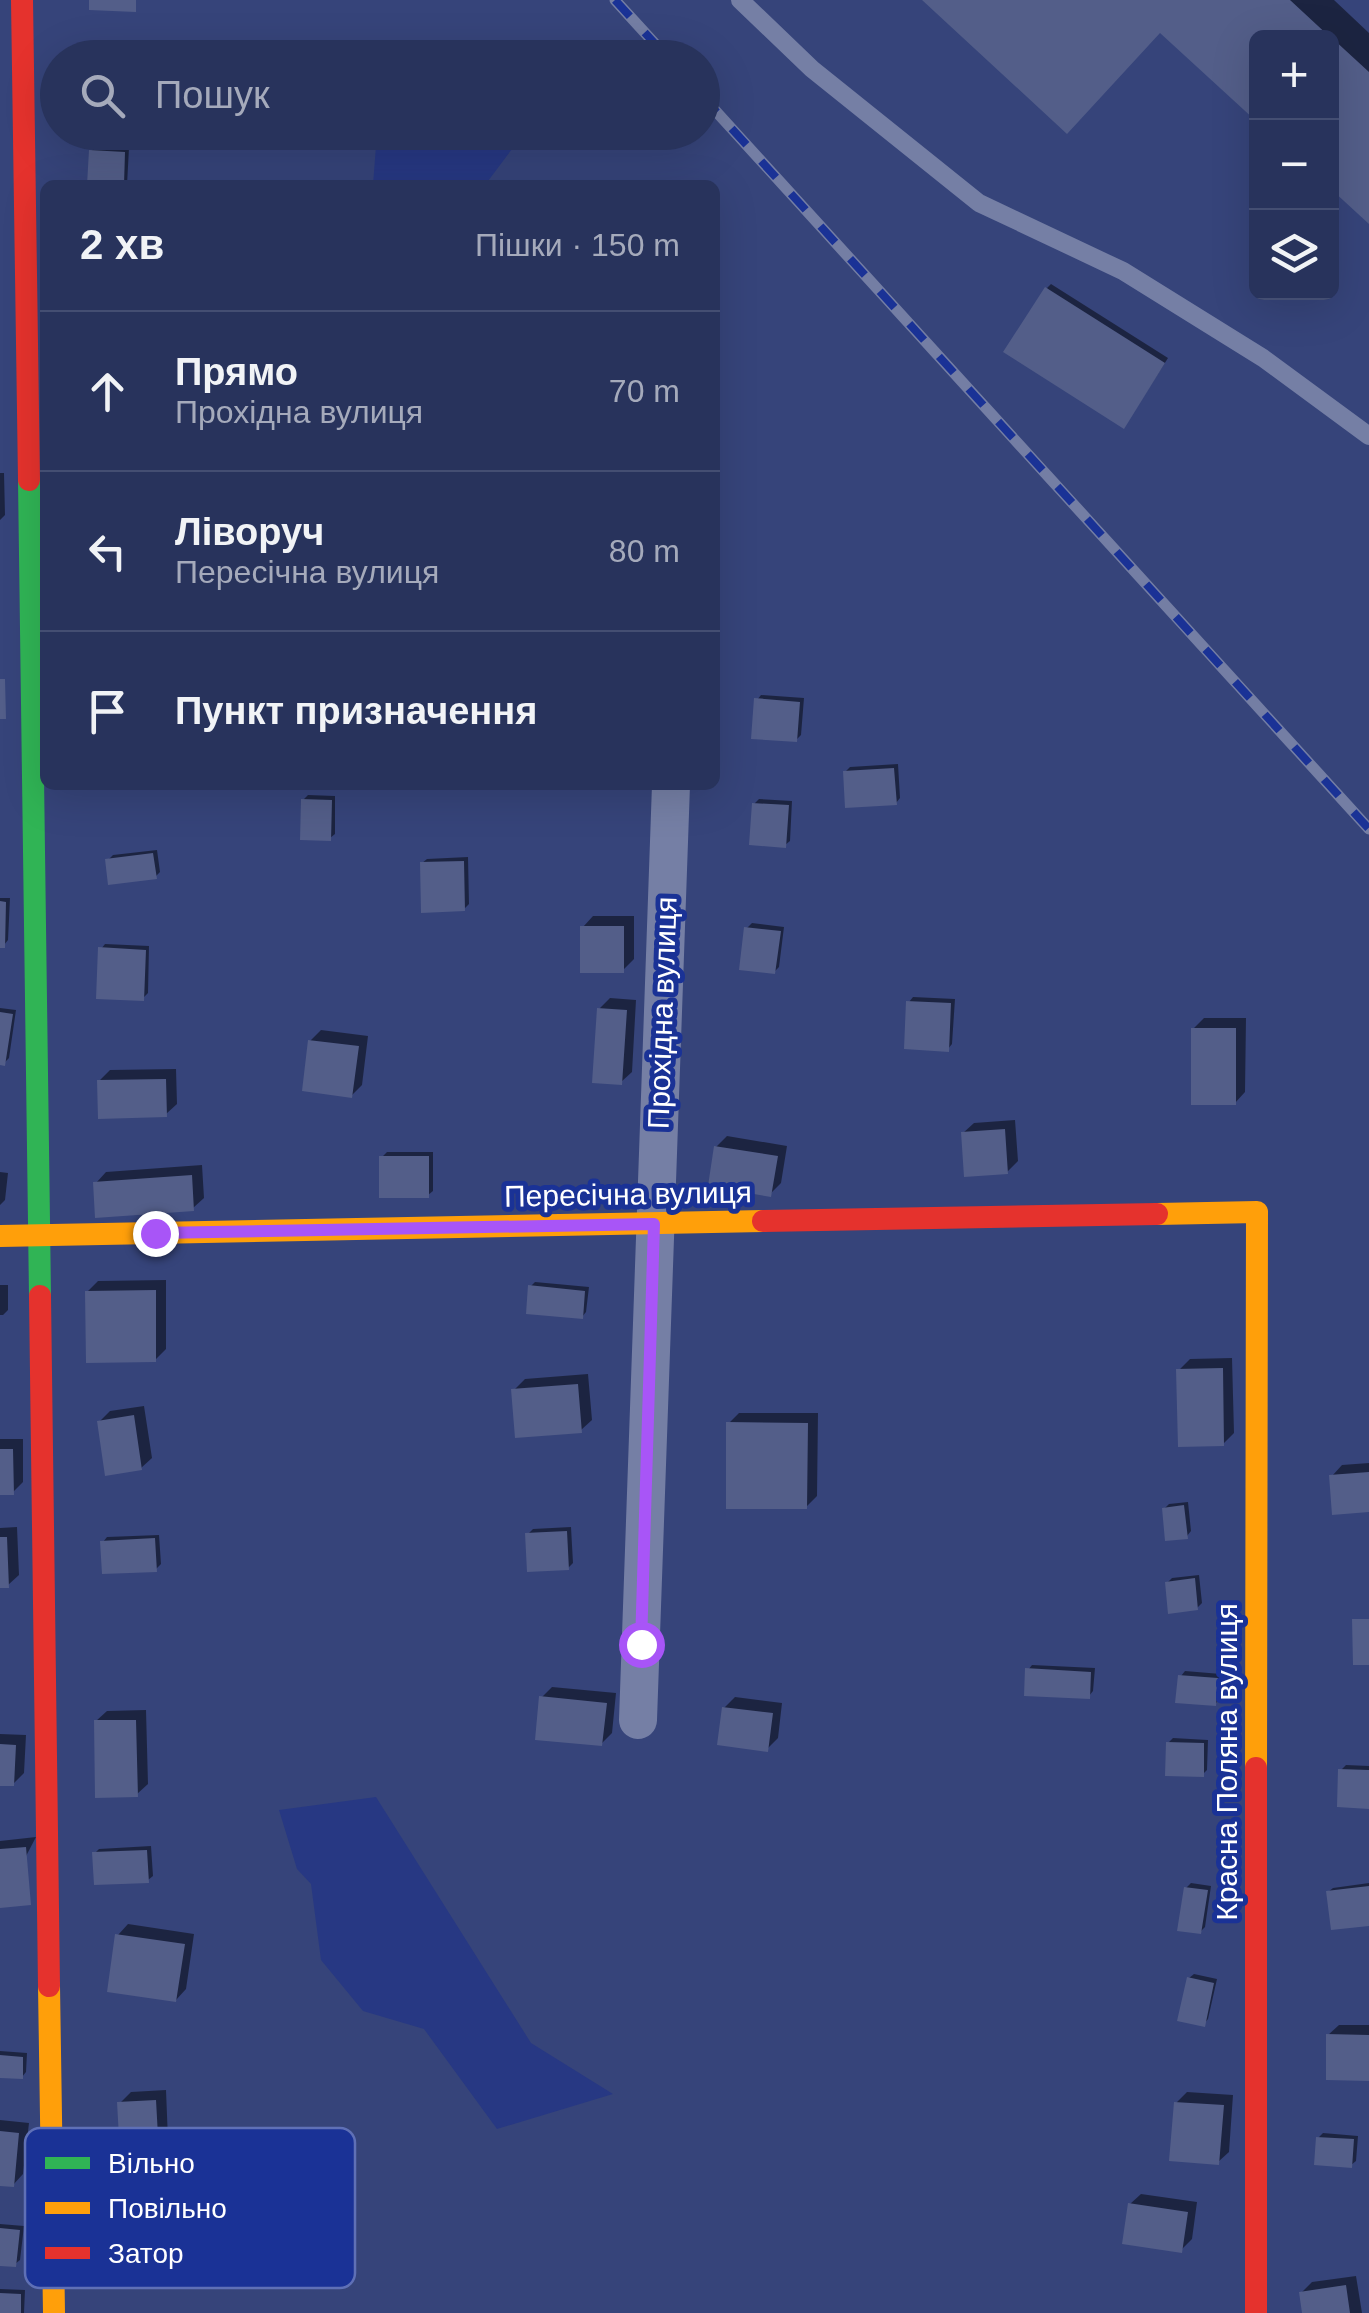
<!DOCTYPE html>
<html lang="uk">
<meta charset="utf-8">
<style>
:root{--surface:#28335c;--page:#303b62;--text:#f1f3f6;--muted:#a5aabb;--line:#444e72}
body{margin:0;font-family:Arial,sans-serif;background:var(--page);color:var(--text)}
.controls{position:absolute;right:30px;top:30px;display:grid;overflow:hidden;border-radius:15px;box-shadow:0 10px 40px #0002}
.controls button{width:90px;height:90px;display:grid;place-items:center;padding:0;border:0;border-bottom:2px solid var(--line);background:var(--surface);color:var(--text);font:50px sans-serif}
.stop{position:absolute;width:30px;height:30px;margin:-22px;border:8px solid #a855f7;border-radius:50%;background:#fff}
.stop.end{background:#a855f7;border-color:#fff;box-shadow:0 2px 10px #0008}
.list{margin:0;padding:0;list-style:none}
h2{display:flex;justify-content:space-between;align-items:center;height:130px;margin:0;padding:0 40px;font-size:42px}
h2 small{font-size:32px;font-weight:400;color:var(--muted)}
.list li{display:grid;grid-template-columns:65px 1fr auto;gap:30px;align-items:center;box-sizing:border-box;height:160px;padding:0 40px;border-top:2px solid var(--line)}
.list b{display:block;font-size:38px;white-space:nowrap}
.list p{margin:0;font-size:32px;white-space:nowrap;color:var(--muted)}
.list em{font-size:32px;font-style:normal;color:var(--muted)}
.icon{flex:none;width:55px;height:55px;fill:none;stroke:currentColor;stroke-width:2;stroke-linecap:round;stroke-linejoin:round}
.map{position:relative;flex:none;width:1369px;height:2313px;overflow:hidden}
.search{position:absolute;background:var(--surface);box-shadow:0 10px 40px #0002;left:40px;top:40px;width:680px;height:110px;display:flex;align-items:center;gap:25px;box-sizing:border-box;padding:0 35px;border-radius:55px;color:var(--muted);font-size:38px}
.panel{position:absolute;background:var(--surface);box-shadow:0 10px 40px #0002;left:40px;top:180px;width:680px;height:610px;border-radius:15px}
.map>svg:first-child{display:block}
.water{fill:#273883}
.shadow{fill:#0007}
.building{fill:#535e89}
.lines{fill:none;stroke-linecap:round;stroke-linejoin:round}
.lane{stroke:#757fa5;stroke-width:18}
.street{stroke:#757fa5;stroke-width:38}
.fast{stroke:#30b455;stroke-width:22}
.slow{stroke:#ff9f0a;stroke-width:22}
.jam{stroke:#e5322d;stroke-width:22}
.rail-casing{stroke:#747ea4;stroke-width:11}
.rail{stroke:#1a3296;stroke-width:8;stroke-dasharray:22;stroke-linecap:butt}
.route{stroke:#a855f7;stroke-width:12}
.labels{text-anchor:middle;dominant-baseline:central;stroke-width:10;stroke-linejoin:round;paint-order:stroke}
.street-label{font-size:30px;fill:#fff;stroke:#1a3296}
.key{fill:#1a3296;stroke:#5f70b6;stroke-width:2.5}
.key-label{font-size:28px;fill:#fff}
</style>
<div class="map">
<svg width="1369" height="2313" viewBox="0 0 1369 2313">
<rect width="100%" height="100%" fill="#36447a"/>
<path class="water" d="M377 133V132L524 133 485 185H373Z
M376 1797 531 2043 613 2094 497 2129 424 2029 363 2011 321 1960 311 1884 297 1869 279 1810Z"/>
<path class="shadow" d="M925 0H1334L1369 33V221L1332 186V38H1256V118L1161 30Z
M127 43V58H92L91 50 96 45Z
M96 147 129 148 127 185H90L91 151Z
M1051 284 1168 358 1128 421 1047 288Z
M0 473H4L5 515 0 520Z
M761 695 804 698 801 735 796 740 757 700Z
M898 764 900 798 896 803 845 772 850 767Z
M308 795 335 796V834L330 838 303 800Z
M759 799 792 801 790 841 785 845 754 804Z
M157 850 160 872 155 877 108 860 113 855Z
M468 857 469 904 464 909 422 863 427 859Z
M0 898H10L8 940 4 945H0Z
M593 916H634V959L623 970 583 927Z
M752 923 784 927 779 967 774 972 747 928Z
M105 944 149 946 148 993 143 998 101 949Z
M913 997 955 999 952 1044 948 1049 909 1002Z
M610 998 636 1000 632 1072 621 1082 599 1009Z
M0 1008 16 1010 9 1058 4 1063 0 1062Z
M1204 1018H1246L1245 1092 1235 1103 1193 1029Z
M321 1030 368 1036 362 1085 352 1095 310 1041Z
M176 1069 177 1104 166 1114 99 1081 110 1070Z
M1015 1120 1018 1161 1007 1172 963 1133 974 1123Z
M727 1136 787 1146 781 1183 770 1194 716 1147Z
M387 1152H433V1191L428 1195 382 1157Z
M202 1165 204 1198 193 1208 96 1183 106 1172Z
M0 1172 8 1173 5 1200 0 1205Z
M166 1280V1349L155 1360 87 1292 98 1281Z
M535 1282 589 1287 586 1312 582 1317 531 1286Z
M0 1285H8V1310L3 1315H0Z
M1232 1358 1234 1433 1223 1444 1179 1370 1190 1359Z
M588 1374 592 1420 581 1430 514 1390 525 1379Z
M144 1406 152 1458 141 1468 99 1422 110 1411Z
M739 1413H818L817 1496 806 1507 729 1423Z
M0 1439H23V1482L12 1493H0Z
M1369 1463V1510L1332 1476 1342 1465Z
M1188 1502 1191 1531 1187 1536 1165 1508 1169 1504Z
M17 1527 19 1575 8 1585 0 1586V1528Z
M571 1527 573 1563 568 1568 528 1534 533 1529Z
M159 1535 161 1564 156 1569 103 1542 107 1537Z
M1199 1575 1202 1603 1197 1608 1167 1583 1172 1578Z
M1032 1665 1095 1668 1093 1691 1089 1696 1028 1670Z
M1185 1671 1221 1674 1220 1699 1215 1704 1181 1676Z
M552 1687 616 1693 612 1733 601 1744 542 1697Z
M735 1697 782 1703 778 1738 767 1749 724 1708Z
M146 1710 148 1784 137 1794 96 1721 107 1711Z
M0 1734 26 1735 24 1773 13 1784 0 1783Z
M1173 1738 1208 1740 1207 1770 1203 1774 1168 1743Z
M1346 1765 1369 1766V1806L1341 1770Z
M36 1837 0 1906V1841Z
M151 1846 153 1876 148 1880 95 1853 99 1849Z
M1191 1883 1211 1886 1205 1927 1201 1931 1186 1888Z
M1369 1883V1923L1328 1892 1333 1888Z
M128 1924 194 1934 186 1989 176 2000 118 1935Z
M1194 1974 1217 1979 1208 2019 1204 2024 1189 1978Z
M1339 2025H1369V2078L1328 2035Z
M0 2051 27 2053 26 2072 22 2077 0 2075Z
M166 2090 168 2140 158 2151 120 2103 131 2092Z
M1187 2092 1233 2095 1229 2152 1218 2162 1176 2103Z
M0 2120 29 2123 23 2174 13 2185 0 2184Z
M1323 2133 1358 2136 1356 2161 1351 2165 1318 2138Z
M1141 2194 1197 2202 1192 2239 1181 2250 1130 2204Z
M0 2224 24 2226 20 2260 15 2264 0 2263Z
M1356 2276 1362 2313H1304L1301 2293 1312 2282Z
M0 2289 25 2290 24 2313H0Z"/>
<path class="building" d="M89 0H136V12L89 10Z
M922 0H1290L1331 38H1256V121L1160 33 1067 134Z
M1332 38 1369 72V224L1332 190Z
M123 46V58H89V49Z
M89 150 125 152 124 185H87Z
M1045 287 1165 363 1124 429 1003 352Z
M0 679H5L6 719H0Z
M754 698 800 702 797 742 751 739Z
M894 768 897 805 845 808 843 771Z
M301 799 332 800 331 841 300 840Z
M752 803 789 805 786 848 749 845Z
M153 853 157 879 108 885 105 859Z
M464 861 465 911 421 913 420 862Z
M0 901 6 902 5 948H0Z
M580 926H624V973H580Z
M744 927 781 931 775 974 739 970Z
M98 947 146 950 144 1001 96 999Z
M906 1001 951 1003 949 1052 904 1049Z
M597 1008 627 1010 622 1085 592 1083Z
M0 1012 13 1014 5 1066 0 1065Z
M1191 1028H1236V1105H1191Z
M308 1040 359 1046 352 1098 302 1091Z
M166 1079 167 1117 98 1119 97 1080Z
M1005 1129 1008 1174 964 1177 961 1132Z
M714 1146 778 1156 771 1197 708 1186Z
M379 1156H429V1198H379Z
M192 1175 194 1211 95 1218 93 1182Z
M528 1285 585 1291 583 1319 526 1314Z
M156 1290V1362L86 1363 85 1291Z
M1223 1368 1224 1446 1178 1447 1176 1369Z
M578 1384 582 1433 515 1438 511 1389Z
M134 1415 142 1470 105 1476 97 1421Z
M726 1422 808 1423 807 1509H726Z
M0 1449H13L14 1495H0Z
M1369 1472V1512L1332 1515 1329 1475Z
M1184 1505 1188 1539 1165 1541 1162 1508Z
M567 1531 569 1570 527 1572 525 1533Z
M0 1537H7L9 1588H0Z
M155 1538 157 1572 102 1574 100 1541Z
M1195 1578 1198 1610 1168 1614 1165 1582Z
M1352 1619H1369V1665H1353Z
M1025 1668 1091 1672 1090 1699 1024 1696Z
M1178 1675 1218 1678 1216 1706 1175 1703Z
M539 1696 607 1703 602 1746 535 1740Z
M722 1707 773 1713 768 1752 717 1745Z
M94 1720H136L138 1797 95 1798Z
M1166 1742 1204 1743V1777L1165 1776Z
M0 1744 16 1745 14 1786H0Z
M1338 1769 1369 1770V1809L1337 1807Z
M26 1847 31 1905 0 1908V1849Z
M147 1850 149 1883 94 1885 92 1852Z
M1369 1886V1926L1331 1930 1326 1891Z
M1184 1887 1208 1890 1201 1934 1177 1931Z
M115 1934 185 1944 176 2002 107 1992Z
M1187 1977 1214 1983 1205 2027 1177 2021Z
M1326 2034 1369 2035V2081L1326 2080Z
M0 2055 23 2057V2079L0 2078Z
M156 2100 159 2154 120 2155 117 2102Z
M1174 2102 1224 2105 1219 2165 1169 2161Z
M0 2131 19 2133 14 2187 0 2186Z
M1316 2137 1354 2139 1352 2168 1314 2165Z
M1128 2203 1188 2212 1182 2253 1122 2244Z
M0 2228 20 2230 16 2267 0 2266Z
M1346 2285 1350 2313H1302L1299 2292Z
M0 2293 21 2294V2313H0Z"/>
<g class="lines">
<path class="lane" d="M740 0 812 69 979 203 1123 271 1263 358 1369 436"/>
<path class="street" d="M638 1720 671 785"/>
<path class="fast" d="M29 480 40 1296"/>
<path class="slow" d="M1157 1214 1257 1212 1256 1768
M0 1236 763 1221
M49 1986 54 2313"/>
<path class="jam" d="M22 0 29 480
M763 1221 1157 1214
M40 1296 49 1986
M1256 2313V1768"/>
<g class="rail-casing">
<path id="rail" d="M615 0 668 58
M702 96 1369 829"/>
</g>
<use href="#rail" class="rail"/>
</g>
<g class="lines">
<path class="route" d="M155 1233 654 1224 641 1644"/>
</g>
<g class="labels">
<g class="street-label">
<text transform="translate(662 1013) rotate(-88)">Прохідна вулиця</text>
<text transform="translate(628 1194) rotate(-1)">Пересічна вулиця</text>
<text transform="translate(1226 1762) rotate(-90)">Красна Поляна вулиця</text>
</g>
</g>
<rect x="25" y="2128" width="330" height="160" rx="15" class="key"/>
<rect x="45" y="2157" width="45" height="12" fill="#30b455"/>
<rect x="45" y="2202" width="45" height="12" fill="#ff9f0a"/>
<rect x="45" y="2247" width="45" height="12" fill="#e5322d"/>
<g class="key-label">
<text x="108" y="2173">Вільно</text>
<text x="108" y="2218">Повільно</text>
<text x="108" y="2263">Затор</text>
</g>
</svg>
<div class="controls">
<button>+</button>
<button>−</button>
<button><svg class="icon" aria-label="layers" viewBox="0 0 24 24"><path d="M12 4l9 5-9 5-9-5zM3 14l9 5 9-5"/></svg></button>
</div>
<div class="stop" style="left:641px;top:1644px"></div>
<div class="stop end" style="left:155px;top:1233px"></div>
<div class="search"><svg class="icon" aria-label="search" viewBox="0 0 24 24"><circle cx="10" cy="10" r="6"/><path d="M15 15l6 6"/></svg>Пошук</div>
<section class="panel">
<h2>2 хв<small>Пішки · 150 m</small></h2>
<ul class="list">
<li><svg class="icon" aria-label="ahead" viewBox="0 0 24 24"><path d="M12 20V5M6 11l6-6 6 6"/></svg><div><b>Прямо</b><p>Прохідна вулиця</p></div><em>70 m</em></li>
<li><svg class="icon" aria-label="left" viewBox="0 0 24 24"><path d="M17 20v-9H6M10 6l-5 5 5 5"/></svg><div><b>Ліворуч</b><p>Пересічна вулиця</p></div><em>80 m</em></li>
<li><svg class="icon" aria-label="arrive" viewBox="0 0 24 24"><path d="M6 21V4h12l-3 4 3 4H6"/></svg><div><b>Пункт призначення</b></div></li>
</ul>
</section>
</div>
